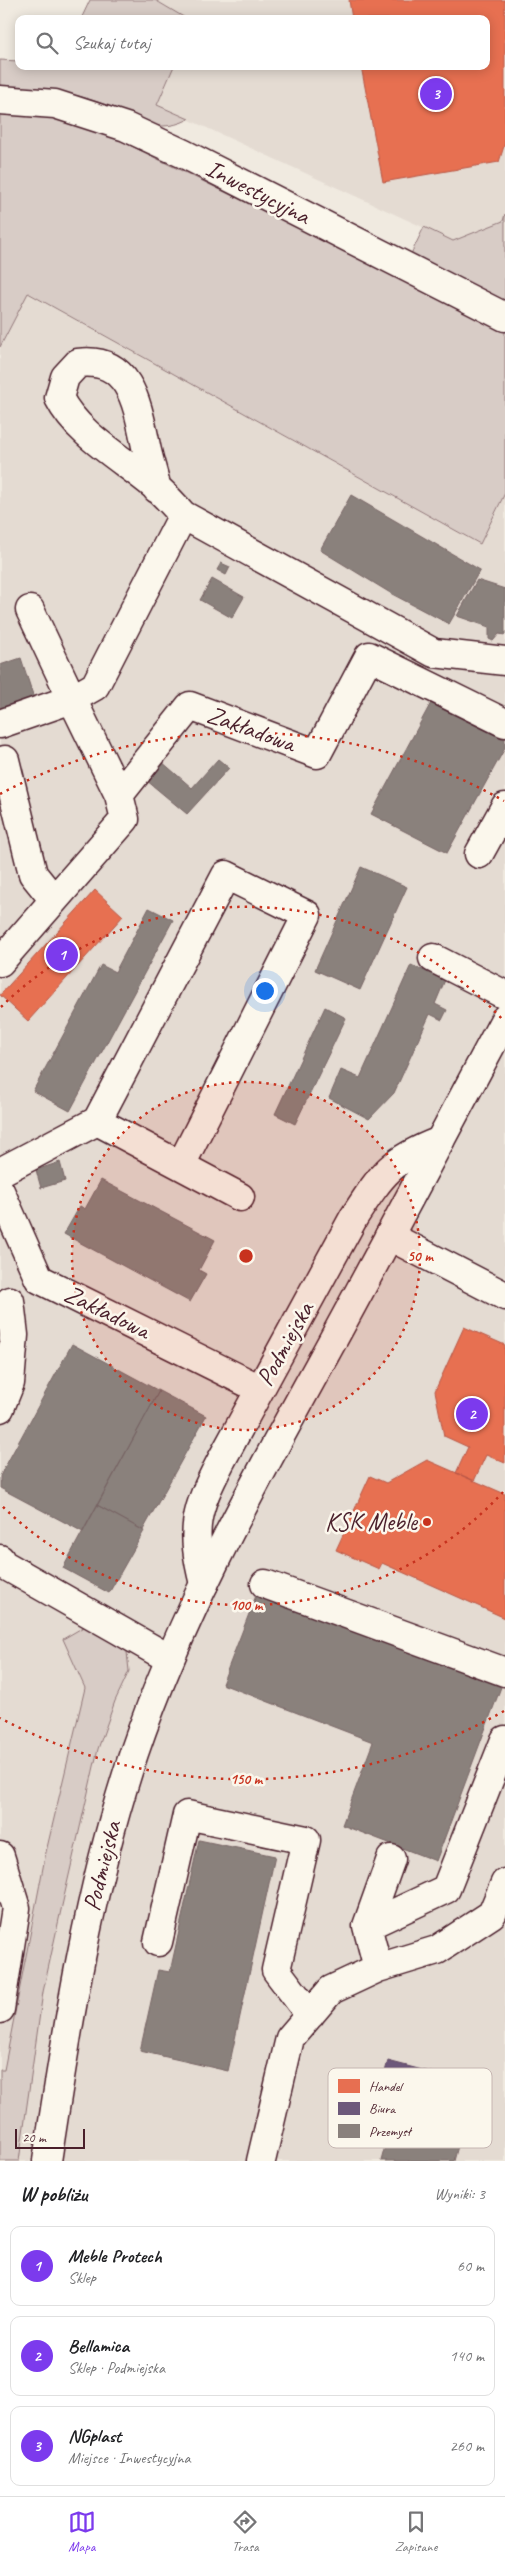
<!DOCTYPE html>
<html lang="pl">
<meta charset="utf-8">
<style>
:root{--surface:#fff;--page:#f6f6f6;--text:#202124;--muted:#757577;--line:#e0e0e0;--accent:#7c3aed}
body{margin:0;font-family:Caveat,sans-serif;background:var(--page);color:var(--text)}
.scale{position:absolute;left:15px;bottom:12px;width:70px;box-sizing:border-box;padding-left:5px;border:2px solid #4a1f2b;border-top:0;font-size:14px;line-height:18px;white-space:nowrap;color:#4a1f2b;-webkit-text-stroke:4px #fbf7ec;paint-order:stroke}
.you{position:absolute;left:264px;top:990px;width:18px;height:18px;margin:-12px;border:4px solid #fff;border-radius:50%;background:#1a73e8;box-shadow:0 0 0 8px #1a73e833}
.badge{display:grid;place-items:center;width:32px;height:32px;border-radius:50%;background:var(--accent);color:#fff;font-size:16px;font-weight:700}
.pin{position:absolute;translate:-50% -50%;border:2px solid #fff;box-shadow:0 1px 5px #0006}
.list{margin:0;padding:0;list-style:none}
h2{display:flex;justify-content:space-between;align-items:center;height:65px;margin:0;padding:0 20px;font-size:21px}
h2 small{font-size:16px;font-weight:400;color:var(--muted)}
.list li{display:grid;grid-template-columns:32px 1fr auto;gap:15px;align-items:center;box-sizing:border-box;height:80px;margin:0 10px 10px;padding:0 10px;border:1px solid var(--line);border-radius:10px}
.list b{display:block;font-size:19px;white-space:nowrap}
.list p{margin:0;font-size:16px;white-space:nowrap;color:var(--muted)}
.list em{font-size:16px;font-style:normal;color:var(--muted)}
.icon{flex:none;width:28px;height:28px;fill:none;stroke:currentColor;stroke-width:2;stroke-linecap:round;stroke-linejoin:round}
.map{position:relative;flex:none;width:505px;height:2161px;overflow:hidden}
.search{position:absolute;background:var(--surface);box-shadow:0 2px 12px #0003;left:15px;right:15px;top:15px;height:55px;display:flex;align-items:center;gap:12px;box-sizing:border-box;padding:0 18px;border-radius:10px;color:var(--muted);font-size:19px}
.sheet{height:335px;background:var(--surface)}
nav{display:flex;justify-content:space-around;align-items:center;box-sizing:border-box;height:70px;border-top:1px solid var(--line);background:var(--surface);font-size:14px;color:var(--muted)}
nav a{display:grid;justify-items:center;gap:2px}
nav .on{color:var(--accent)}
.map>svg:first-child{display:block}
.built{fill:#e4dbd2}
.green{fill:#d8ccc6;stroke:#917678}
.shops{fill:#e76f51;stroke:#b85746}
.offices{fill:#6d597a;stroke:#624862}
.industry{fill:#8a817c;stroke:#776464}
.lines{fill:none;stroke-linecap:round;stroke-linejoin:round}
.minor-casing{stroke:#4a1f2b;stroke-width:31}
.major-casing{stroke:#4a1f2b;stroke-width:31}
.minor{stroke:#fbf7ec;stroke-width:28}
.major{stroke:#fbf7ec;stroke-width:28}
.ring{fill:none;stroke:#c8321e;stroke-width:2.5;stroke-dasharray:2.5 5}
.poi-dot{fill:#c8321e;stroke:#fbf7ec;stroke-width:2}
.labels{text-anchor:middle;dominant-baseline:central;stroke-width:5;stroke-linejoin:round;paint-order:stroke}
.street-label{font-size:25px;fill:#4a1f2b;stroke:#fbf7ec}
.poi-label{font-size:25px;fill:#4a1f2b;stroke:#fbf7ec;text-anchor:end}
.key{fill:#fbf7ec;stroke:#c6b6b2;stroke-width:1}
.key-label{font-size:14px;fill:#4a1f2b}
.centre{fill:#c8321e;stroke:#fbf7ec;stroke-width:2.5}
.ring-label{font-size:15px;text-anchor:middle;font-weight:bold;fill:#c8321e;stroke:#fbf7ec;stroke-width:5;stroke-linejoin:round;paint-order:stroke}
</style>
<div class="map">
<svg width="505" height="2161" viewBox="0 0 505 2161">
<rect width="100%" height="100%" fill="#f0eae0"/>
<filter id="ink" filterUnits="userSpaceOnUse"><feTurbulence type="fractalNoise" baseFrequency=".02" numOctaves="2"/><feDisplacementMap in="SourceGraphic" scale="10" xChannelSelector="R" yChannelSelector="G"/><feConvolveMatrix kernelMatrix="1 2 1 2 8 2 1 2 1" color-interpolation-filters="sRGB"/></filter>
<g filter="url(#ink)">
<path class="built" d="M155 0H505V214L503 221 453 241 157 105 174 66H486V19H187Z
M27 293 479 544 505 493V2161H6L4 2070H0V348Z"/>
<path class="green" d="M90 0H155L187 19H81Z
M0 60 19 61V66H174L157 105 189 119C151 139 128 111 92 100 62 90 31 87 0 87Z
M0 113 47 115 105 133 505 330V493L480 544 28 293 0 347Z
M505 214V303L410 256 424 227 453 241 503 221Z
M87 1625 113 1634 127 1652 129 1671 115 1701 98 1749 61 1910 43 1992 19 2161H0V2070H4L46 1852 85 1688 63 1639Z"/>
<path class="shops" d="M349 0H505V143L499 162 383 182 361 66H486V19H352Z
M95 890 123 916 28 1021 0 995Z
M464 1327 505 1345V1463L486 1455 474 1481 456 1473 468 1447 444 1436 435 1391Z
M427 1460 505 1494V1618L382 1563 379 1569 336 1550 370 1476 386 1483Z"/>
<path class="offices" d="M388 2061 453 2078 442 2117 377 2100Z"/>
<path class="industry" d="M351 495 480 570 449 624 392 594 320 550Z
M221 563 230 567 226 575 217 570Z
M212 579 244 597 232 618 200 600Z
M477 580 505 589V635L499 634 493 641 489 639V627L457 616Z
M21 658 34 698 0 710V665Z
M432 701 505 737V748L447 853 371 814Z
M218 759 229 768 187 814 146 780 161 761 192 788Z
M361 867 407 887 360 990 315 970Z
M149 908 173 920 70 1111 33 1091 101 965 115 972Z
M411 965 445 980 435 1004 447 1010 442 1020 430 1014 394 1093 369 1119 329 1098 341 1070 360 1078Z
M325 1007 346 1018 295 1124 275 1114Z
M60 1162 65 1181 41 1188 36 1170Z
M101 1180 215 1240 199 1270 206 1274 190 1302 64 1234 80 1206 85 1209Z
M72 1344 159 1391 83 1532 0 1488V1476Z
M159 1391 206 1416 143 1530 97 1505Z
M97 1505 144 1531 109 1593 63 1568Z
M257 1593 501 1687 436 1861 342 1825 373 1742 222 1684Z
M199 1840 275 1856 228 2071 140 2051 158 1970 170 1972Z
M396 2105 464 2123 454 2161H381Z"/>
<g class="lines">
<g class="minor-casing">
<path id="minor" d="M0 100 55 104 126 127 184 154 505 317
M157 489C154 476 150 464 147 451 138 410 133 356 78 363L65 377 59 398C78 436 125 460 157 488 166 496 175 506 183 515L434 653 505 661
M30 610 72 699 95 686 183 515
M0 724 72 699 119 795
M0 762 5 760 33 874 54 900
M479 854 505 807
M433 958 505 995
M0 962 125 819 119 795 190 706 317 754 369 656 505 723
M97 1121 226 875 307 915 181 1165
M0 1172 97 1121 240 1197
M0 1191 39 1279 260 1389
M389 1236 505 1296
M0 1408 10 1383 14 1335 10 1301
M0 1559 1 1563 170 1659
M204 1584C190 1529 195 1511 221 1461L354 1217C382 1174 390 1160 440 1141
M265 1584 505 1672
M0 1856 16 1908 0 2009
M367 1926 446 1889 505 1740
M158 1942 187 1815 306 1840 276 1970 310 2015
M378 1968 367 1926 391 1859
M261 2161 290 2038 331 1990 378 1968 437 1950 492 1914 505 1883"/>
</g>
<g class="major-casing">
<path id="major" d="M47 2161C68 2022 89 1887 134 1753 181 1615 252 1487 322 1360 384 1247 444 1133 505 1019"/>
</g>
<use href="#minor" class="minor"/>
<use href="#major" class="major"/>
</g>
</g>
<circle cx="246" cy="1256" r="174" fill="#c8321e" fill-opacity=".12"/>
<g class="ring">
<circle cx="246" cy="1256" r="174"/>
<path d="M503 1492A349 349 0 0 1 1 1505M1 1007A349 349 0 0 1 503 1020"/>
<path d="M504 1711A523 523 0 0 1 0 1718M0 794A523 523 0 0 1 504 801"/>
</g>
<circle class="poi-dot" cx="427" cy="1522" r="5"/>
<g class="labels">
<g class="street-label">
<text transform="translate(258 192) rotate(27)">Inwestycyjna</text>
<text transform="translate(251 729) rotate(20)">Zakładowa</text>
<text transform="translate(107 1312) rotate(26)">Zakładowa</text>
<text transform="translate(285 1344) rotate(-61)">Podmiejska</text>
<text transform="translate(102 1866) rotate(-76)">Podmiejska</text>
</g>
<g class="poi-label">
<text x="417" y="1522">KSK Meble</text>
</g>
</g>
<rect x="328" y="2068" width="164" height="80" rx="8" class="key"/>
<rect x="338" y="2079" width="22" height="14" fill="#e76f51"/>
<rect x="338" y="2102" width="22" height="13" fill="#6d597a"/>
<rect x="338" y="2124" width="22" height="14" fill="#8a817c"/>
<g class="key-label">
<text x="369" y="2091">Handel</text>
<text x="369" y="2113">Biura</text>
<text x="369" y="2136">Przemysł</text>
</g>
<circle cx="246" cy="1256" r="8" class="centre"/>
<g class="ring-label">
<text x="420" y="1261">50 m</text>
<text x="246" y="1610">100 m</text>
<text x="246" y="1784">150 m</text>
</g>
</svg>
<div class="scale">20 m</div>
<div class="you"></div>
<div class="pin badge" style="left:62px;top:955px">1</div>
<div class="pin badge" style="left:472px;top:1414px">2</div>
<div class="pin badge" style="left:436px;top:94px">3</div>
<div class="search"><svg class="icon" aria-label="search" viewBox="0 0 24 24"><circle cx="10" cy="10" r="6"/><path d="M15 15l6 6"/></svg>Szukaj tutaj</div>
</div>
<section class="sheet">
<h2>W pobliżu<small>Wyniki: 3</small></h2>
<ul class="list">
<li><span class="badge">1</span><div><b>Meble Protech</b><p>Sklep</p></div><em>60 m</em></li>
<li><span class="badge">2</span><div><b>Bellamica</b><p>Sklep · Podmiejska</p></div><em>140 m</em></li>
<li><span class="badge">3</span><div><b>NGplast</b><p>Miejsce · Inwestycyjna</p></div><em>260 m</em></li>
</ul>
</section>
<nav>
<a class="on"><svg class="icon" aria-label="map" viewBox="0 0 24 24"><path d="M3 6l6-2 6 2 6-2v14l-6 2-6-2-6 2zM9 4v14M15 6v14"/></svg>Mapa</a>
<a><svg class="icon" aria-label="directions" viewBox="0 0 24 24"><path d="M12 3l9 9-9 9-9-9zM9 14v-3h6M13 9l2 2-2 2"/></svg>Trasa</a>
<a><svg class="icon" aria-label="saved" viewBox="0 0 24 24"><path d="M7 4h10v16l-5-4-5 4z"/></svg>Zapisane</a>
</nav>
